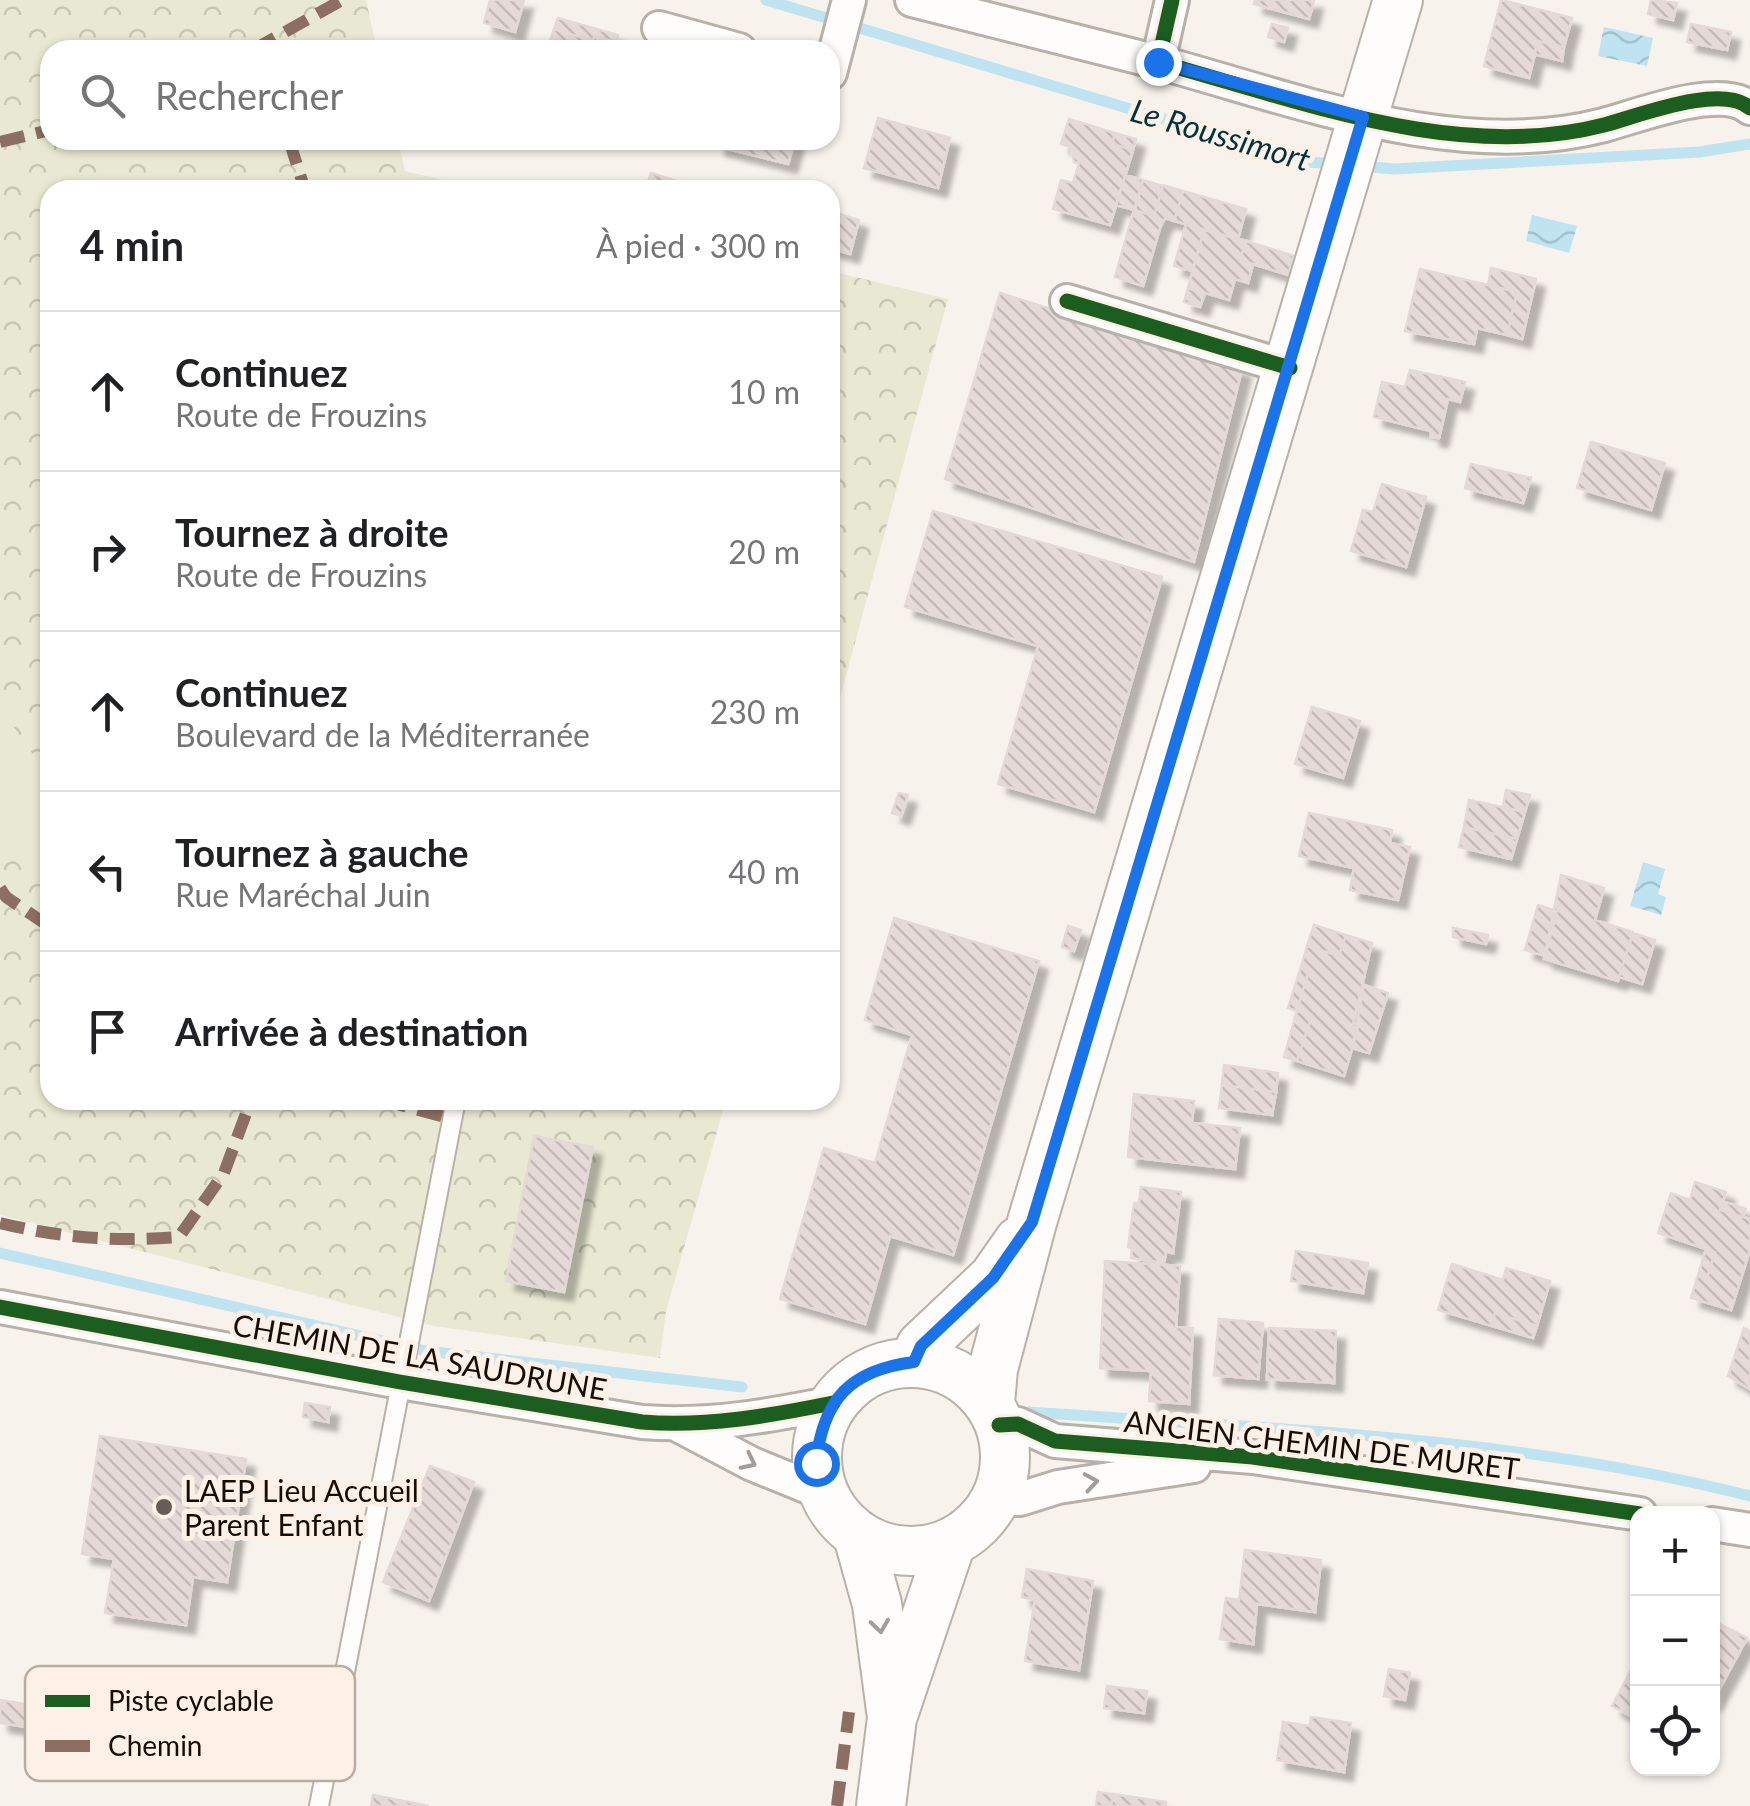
<!DOCTYPE html>
<html lang="fr">
<meta charset="utf-8">
<style>
:root{--surface:#fff;--page:#f6f6f6;--text:#202124;--muted:#757577;--line:#e0e0e0}
body{margin:0;font-family:Lato,sans-serif;background:var(--page);color:var(--text)}
.controls{position:absolute;right:30px;bottom:30px;display:grid;overflow:hidden;border-radius:20px;box-shadow:0 2px 8px #0004}
.controls button{width:90px;height:90px;display:grid;place-items:center;padding:0;border:0;border-bottom:2px solid var(--line);background:var(--surface);color:var(--text);font:50px sans-serif}
.stop{position:absolute;width:30px;height:30px;margin:-22px;border:8px solid #1a73e8;border-radius:50%;background:#fff}
.stop.end{background:#1a73e8;border-color:#fff;box-shadow:0 2px 10px #0008}
.list{margin:0;padding:0;list-style:none}
h2{display:flex;justify-content:space-between;align-items:center;height:130px;margin:0;padding:0 40px;font-size:42px}
h2 small{font-size:32px;font-weight:400;color:var(--muted)}
.list li{display:grid;grid-template-columns:65px 1fr auto;gap:30px;align-items:center;box-sizing:border-box;height:160px;padding:0 40px;border-top:2px solid var(--line)}
.list b{display:block;font-size:38px;white-space:nowrap}
.list p{margin:0;font-size:32px;white-space:nowrap;color:var(--muted)}
.list em{font-size:32px;font-style:normal;color:var(--muted)}
.icon{flex:none;width:55px;height:55px;fill:none;stroke:currentColor;stroke-width:2;stroke-linecap:round;stroke-linejoin:round}
.map{position:relative;flex:none;width:1750px;height:1806px;overflow:hidden}
.search{position:absolute;background:var(--surface);box-shadow:0 2px 8px #0004;left:40px;top:40px;width:800px;height:110px;display:flex;align-items:center;gap:25px;box-sizing:border-box;padding:0 35px;border-radius:30px;color:var(--muted);font-size:38px}
.panel{position:absolute;background:var(--surface);box-shadow:0 2px 8px #0004;left:40px;top:180px;width:800px;height:930px;border-radius:30px}
.map>svg:first-child{display:block}
.park{fill:url(#park-crowns)}
.pitch{fill:#e9e9d3}
.water{fill:url(#water-waves)}
.lines{fill:none;stroke-linecap:round;stroke-linejoin:round}
.stream{stroke:#bfe3f0;stroke-width:11}
.building{fill:url(#building-back-hatch);stroke:#e4d9d7;stroke-width:2.5;filter:url(#shadow)}
.lane-casing{stroke:#b8b1a9;stroke-width:22}
.street-casing{stroke:#b8b1a9;stroke-width:38}
.secondary-casing{stroke:#b8b1a9;stroke-width:52}
.lane{stroke:#fefdfc;stroke-width:18}
.street{stroke:#fefdfc;stroke-width:32}
.secondary{stroke:#fefdfc;stroke-width:48}
.quiet{stroke:#8d6e63;stroke-width:12;stroke-dasharray:25 12;stroke-linecap:butt}
.cycleway-casing{stroke:#fdf1e7;stroke-width:21}
.cycleway{stroke:#1b5e20;stroke-width:15}
.oneway{stroke:#a19d99}
.route{stroke:#1a73e8;stroke-width:12}
.poi-dot{fill:#655d56;stroke:#fdf1e7;stroke-width:4}
.labels{text-anchor:middle;dominant-baseline:central;stroke-width:10;stroke-linejoin:round;paint-order:stroke}
.street-label{font-size:30px;fill:#160d05;stroke:#fdf1e7}
.poi-label{font-size:30px;fill:#160d05;stroke:#fdf1e7;text-anchor:start}
.water-label{font-size:32px;font-style:italic;fill:#003342;stroke:#fdf1e7}
.key{fill:#fdf1e7;stroke:#b8ada3;stroke-width:2.5}
.key-label{font-size:28px;fill:#160d05}
</style>
<div class="map">
<svg width="1750" height="1806" viewBox="0 0 1750 1806">
<defs>
<pattern id="park-crowns" width="20" height="18" patternUnits="userSpaceOnUse" patternTransform="scale(2.5)"><rect width="20" height="18" fill="#e9e9d3"/><path d="M2 6a3 3 0 1 1 6 0M12 15a3 3 0 1 1 6 0" fill="none" stroke="#c7c7b4"/></pattern>
<pattern id="water-waves" width="16" height="10" patternUnits="userSpaceOnUse" patternTransform="scale(2.5)"><rect width="16" height="10" fill="#bfe3f0"/><path d="M0 5q4-4 8 0t8 0" fill="none" stroke="#a3c2cc"/></pattern>
<pattern id="building-back-hatch" width="6" height="6" patternUnits="userSpaceOnUse" patternTransform="scale(2.5)"><rect width="6" height="6" fill="#e5dad7"/><path d="M-1 5l2 2M0 0l6 6M5-1l2 2" fill="none" stroke="#c4bab7"/></pattern>
<filter id="shadow"><feDropShadow dx="9" dy="9" stdDeviation="2.5" flood-color="#0004"/></filter>
</defs>
<rect width="100%" height="100%" fill="#f8f2ec"/>
<path class="park" d="M0 0H366L377 50H50V140H398L405 171 486 190H50V1100H726L666 1311 660 1358 434 1326 0 1215Z
M830 271 948 299 830 735Z"/>
<path class="pitch" d="M0 707 50 779V856L37 869 0 827Z"/>
<path class="water" d="M1604 27 1653 38 1647 66 1598 56Z
M1532 215 1577 226 1569 253 1526 241Z
M1643 862 1665 869 1658 894 1666 897 1661 915 1630 906Z"/>
<g class="lines">
<path class="stream" d="M766 0 1307 162 1338 164
M1361 166 1394 169 1699 152 1750 144
M0 1253 426 1351 742 1387
M1029 1412C1270 1429 1515 1436 1750 1496"/>
</g>
<path class="building" d="M490 0H524L515 32 484 23Z
M1255 0H1314L1309 19 1254 4Z
M1501 0 1572 18 1564 47 1538 41 1529 78 1484 66Z
M1651 0 1677 3 1673 20 1648 14Z
M558 18 618 35 616 42 594 36 593 41 554 29Z
M1272 24 1288 28 1284 42 1268 37Z
M1691 24 1731 32 1727 50 1687 42Z
M554 29 593 41 594 36 616 42 613 50H547Z
M1538 41 1564 47 1562 61 1534 54Z
M878 118 950 138 938 188 864 168Z
M1069 119 1115 133 1112 144 1133 150 1110 225 1053 209 1061 180 1073 183 1079 163 1074 162 1071 147 1061 144Z
M1115 133 1136 139 1133 150 1112 144Z
M718 140H795L788 164 716 146Z
M651 173 686 184 684 190H645Z
M1125 175 1143 180 1135 210 1116 205Z
M1143 180 1163 186 1154 216 1134 210Z
M1163 185 1183 191 1174 221 1165 218 1160 228 1143 286 1115 277 1134 210 1154 216Z
M1183 191 1246 209 1238 239 1174 221Z
M830 211 859 220 850 254 830 248Z
M1186 224 1204 230 1192 271 1174 266Z
M1204 230 1246 241 1240 260 1253 264 1248 283 1235 279 1229 300 1188 288Z
M1246 241 1294 256 1288 275 1240 260Z
M1491 268 1536 279 1522 339 1507 335 1517 292 1488 285Z
M1420 269 1517 292 1507 335 1477 328 1474 344 1405 331Z
M1188 288 1205 293 1200 307 1184 302Z
M1000 293 1242 369 1194 562 945 479Z
M1410 370 1465 382 1460 402 1448 399 1439 438 1431 437V431L1374 417 1382 382 1405 387Z
M1591 442 1665 463 1651 510 1577 488Z
M1471 464 1531 478 1523 503 1465 488Z
M1382 484 1426 497 1406 567 1351 551 1363 510 1373 512Z
M933 511 1162 577 1094 812 998 784 1038 646 905 607Z
M1312 707 1360 721 1343 778 1295 764Z
M1506 790 1530 795 1525 812 1503 807Z
M899 793 908 795 901 816 892 813Z
M1469 800 1525 812 1517 839 1464 827Z
M1309 813 1392 830 1390 843 1410 847 1398 900 1350 890 1354 868 1299 856Z
M1464 827 1517 839 1511 859 1459 847Z
M1561 875 1604 888 1595 920 1633 932 1618 981 1544 959Z
M1538 905 1557 911 1545 956 1525 950Z
M894 918 1039 961 953 1255 890 1236 865 1324 780 1299 824 1148 875 1163 912 1035 865 1020Z
M1314 925 1346 935 1339 956 1307 946Z
M1068 926 1081 930 1074 951 1062 947Z
M1453 928 1488 935 1486 944 1453 937Z
M1633 933 1655 940 1642 984 1619 977Z
M1346 935 1372 943 1353 1024 1359 1025 1344 1076 1297 1061 1312 1015 1297 1011 1309 970 1301 967 1307 946 1339 956Z
M1301 967 1309 970 1297 1011 1288 1008Z
M1364 985 1388 993 1369 1053 1352 1048Z
M1297 1011 1312 1015 1297 1061 1284 1057Z
M1224 1065 1278 1073 1276 1092 1222 1085Z
M1222 1085 1276 1092 1272 1115 1219 1108Z
M1134 1094 1194 1101 1192 1123 1240 1128 1235 1169 1128 1157Z
M534 1136 593 1147 564 1292 506 1281Z
M1695 1182 1726 1192 1720 1210 1750 1219V1250L1731 1310 1691 1298 1699 1272 1708 1275 1715 1252 1658 1233 1671 1193 1690 1200Z
M1141 1187 1181 1192 1173 1253 1166 1252 1164 1263 1131 1258 1132 1248 1128 1247 1134 1203H1139Z
M1722 1201 1746 1209 1743 1217 1720 1210Z
M1706 1249 1715 1252 1708 1275 1699 1272Z
M1296 1251 1368 1263 1363 1293 1291 1281Z
M1105 1261 1180 1266 1176 1327 1193 1328 1189 1404 1149 1401 1151 1371 1100 1368Z
M1452 1264 1503 1280 1506 1268 1550 1281 1537 1326 1495 1313 1492 1326 1438 1310Z
M1495 1313 1537 1326 1533 1338 1492 1326Z
M1219 1319 1263 1323 1258 1379 1214 1375Z
M1269 1328 1336 1331 1334 1383 1267 1379Z
M1744 1328 1750 1331V1389L1728 1376Z
M305 1403 330 1407 328 1422 303 1417Z
M100 1436 246 1459 227 1582 193 1577 186 1625 105 1613 114 1559 82 1554Z
M430 1466 474 1482 429 1601 383 1582Z
M1245 1550 1321 1560 1315 1612 1257 1604 1253 1644 1220 1639 1226 1598 1239 1600Z
M1027 1569 1093 1581 1079 1670 1025 1661 1035 1600 1022 1597Z
M1712 1620 1747 1638 1712 1703Z
M1389 1669 1410 1673 1405 1700 1384 1696Z
M1630 1672 1638 1676V1720L1612 1706Z
M1107 1686 1147 1691 1144 1713 1104 1708Z
M0 1700 30 1705 27 1727 0 1723Z
M1311 1717 1351 1723 1344 1772 1277 1760 1283 1722 1310 1726Z
M1098 1792 1113 1794 1111 1806H1096Z
M1113 1794 1166 1802V1806H1111Z
M373 1795 429 1806H371Z"/>
<g class="lines">
<g class="lane-casing">
<path id="lane" d="M319 1806 456 1100"/>
</g>
<g class="street-casing">
<path id="street" d="M912 0 1158 62
M1172 0 1158 62C1298 100 1457 163 1604 125 1638 116 1721 83 1750 108
M659 28 739 50
M830 73 849 0
M1067 301 1290 368
M0 1307 400 1382 642 1422C707 1427 769 1416 833 1403
M678 1425 752 1464 823 1493
M999 1425 1018 1424 1055 1441 1253 1457 1640 1514
M996 1499H1020L1058 1487 1194 1466
M1712 1524 1750 1530"/>
</g>
<g class="secondary-casing">
<path id="secondary" d="M914 1362 921 1346 993 1278 1019 1241
M817 1457a94 94 0 1 1 188 0a94 94 0 1 1-188 0Z
M990 1403 993 1369 1032 1222 1398 0
M858 1536 877 1604 891 1710
M881 1806 892 1718 951 1543"/>
</g>
<use href="#lane" class="lane"/>
<use href="#street" class="street"/>
<use href="#secondary" class="secondary"/>
<path class="quiet" d="M253 50 342 0
M289 140 305 190
M0 142 50 130
M0 888 6 897 50 927
M382 1100 452 1119
M0 1223C61 1238 117 1242 179 1237L224 1173 251 1100
M837 1806 849 1712"/>
<g class="cycleway-casing">
<path id="cycleway" d="M1172 0 1158 62C1298 100 1457 163 1604 125 1638 116 1721 83 1750 108
M1067 301 1290 368
M0 1307 400 1382 642 1422C707 1427 769 1416 833 1403
M999 1425 1018 1424 1055 1441 1253 1457 1640 1514"/>
</g>
<use href="#cycleway" class="cycleway"/>
</g>
<defs><path id="oneway-chevron" d="M-2-3.5L2.5 0L-2 3.5" fill="none" stroke-width="1.6" stroke-linecap="round" stroke-linejoin="round" transform="scale(2.5)"/></defs>
<g class="oneway">
<use href="#oneway-chevron" transform="translate(749 1462) rotate(26)"/>
<use href="#oneway-chevron" transform="translate(1091 1482) rotate(-9)"/>
<use href="#oneway-chevron" transform="translate(880 1626) rotate(82)"/>
</g>
<g class="lines">
<path class="route" d="M816 1463C823 1399 850 1370 914 1362L921 1346 993 1278 1032 1222 1363 117 1158 62"/>
</g>
<circle class="poi-dot" cx="164" cy="1507" r="10"/>
<g class="labels">
<g class="street-label">
<text transform="translate(420 1356) rotate(10)">CHEMIN DE LA SAUDRUNE</text>
<text transform="translate(1322 1444) rotate(7)">ANCIEN CHEMIN DE MURET</text>
</g>
<g class="poi-label">
<text x="184" y="1490">LAEP Lieu Accueil<tspan x="184" dy="34">Parent Enfant</tspan></text>
</g>
<g class="water-label">
<text transform="translate(1221 134) rotate(16)">Le Roussimort</text>
</g>
</g>
<rect x="25" y="1666" width="330" height="115" rx="15" class="key"/>
<rect x="45" y="1695" width="45" height="12" fill="#1b5e20"/>
<rect x="45" y="1740" width="45" height="12" fill="#8d6e63"/>
<g class="key-label">
<text x="108" y="1711">Piste cyclable</text>
<text x="108" y="1756">Chemin</text>
</g>
</svg>
<div class="controls">
<button>+</button>
<button>−</button>
<button><svg class="icon" aria-label="locate" viewBox="0 0 24 24"><circle cx="12" cy="12" r="6"/><path d="M12 2v4M12 18v4M2 12h4M18 12h4"/></svg></button>
</div>
<div class="stop" style="left:816px;top:1463px"></div>
<div class="stop end" style="left:1158px;top:62px"></div>
<div class="search"><svg class="icon" aria-label="search" viewBox="0 0 24 24"><circle cx="10" cy="10" r="6"/><path d="M15 15l6 6"/></svg>Rechercher</div>
<section class="panel">
<h2>4 min<small>À pied · 300 m</small></h2>
<ul class="list">
<li><svg class="icon" aria-label="ahead" viewBox="0 0 24 24"><path d="M12 20V5M6 11l6-6 6 6"/></svg><div><b>Continuez</b><p>Route de Frouzins</p></div><em>10 m</em></li>
<li><svg class="icon" aria-label="right" viewBox="0 0 24 24"><path d="M7 20v-9h11M14 6l5 5-5 5"/></svg><div><b>Tournez à droite</b><p>Route de Frouzins</p></div><em>20 m</em></li>
<li><svg class="icon" aria-label="ahead" viewBox="0 0 24 24"><path d="M12 20V5M6 11l6-6 6 6"/></svg><div><b>Continuez</b><p>Boulevard de la Méditerranée</p></div><em>230 m</em></li>
<li><svg class="icon" aria-label="left" viewBox="0 0 24 24"><path d="M17 20v-9H6M10 6l-5 5 5 5"/></svg><div><b>Tournez à gauche</b><p>Rue Maréchal Juin</p></div><em>40 m</em></li>
<li><svg class="icon" aria-label="arrive" viewBox="0 0 24 24"><path d="M6 21V4h12l-3 4 3 4H6"/></svg><div><b>Arrivée à destination</b></div></li>
</ul>
</section>
</div>
